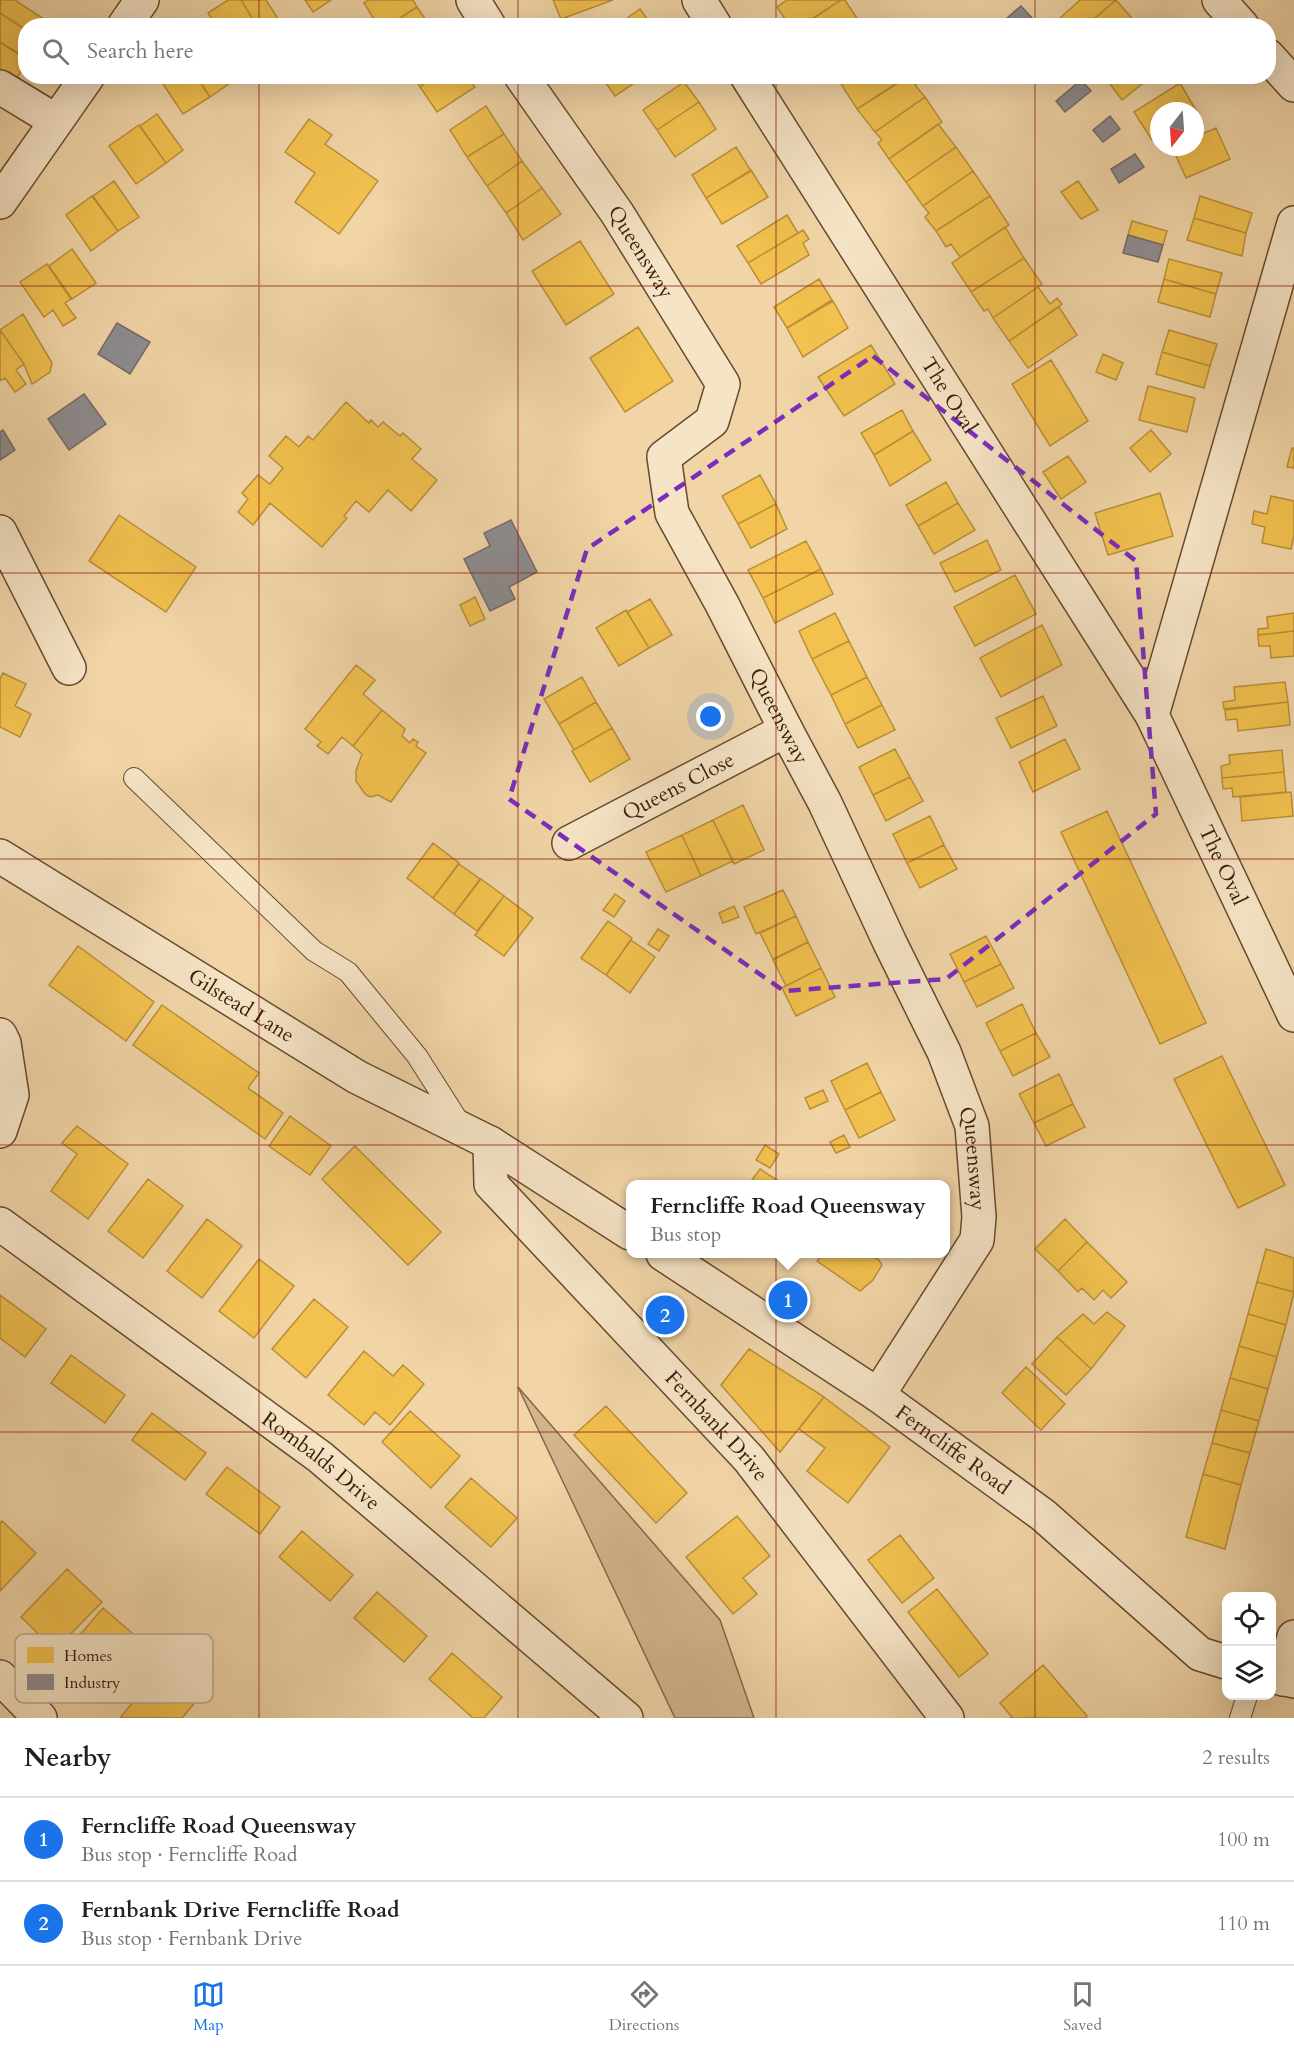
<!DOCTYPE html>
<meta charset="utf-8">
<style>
:root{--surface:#fff;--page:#f6f6f6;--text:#202124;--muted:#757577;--line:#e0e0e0;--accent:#1a73e8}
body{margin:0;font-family:Cardo,serif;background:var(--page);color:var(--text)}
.controls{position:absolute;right:18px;bottom:18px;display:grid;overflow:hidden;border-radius:12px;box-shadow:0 6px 24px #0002}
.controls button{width:54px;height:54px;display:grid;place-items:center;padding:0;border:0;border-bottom:2px solid var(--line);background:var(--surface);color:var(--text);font:30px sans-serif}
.compass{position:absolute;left:1150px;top:102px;width:54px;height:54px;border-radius:50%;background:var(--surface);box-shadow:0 6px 24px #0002;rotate:197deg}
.you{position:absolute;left:711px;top:717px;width:21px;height:21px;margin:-15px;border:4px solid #fff;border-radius:50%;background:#1a73e8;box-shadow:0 0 0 9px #1a73e833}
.badge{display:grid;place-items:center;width:39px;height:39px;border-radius:50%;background:var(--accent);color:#fff;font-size:20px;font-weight:700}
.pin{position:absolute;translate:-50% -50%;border:3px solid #fff;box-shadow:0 2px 6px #0006}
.popup{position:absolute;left:626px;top:1180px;width:324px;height:78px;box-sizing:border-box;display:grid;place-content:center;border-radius:12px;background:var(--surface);filter:drop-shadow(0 2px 4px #0005);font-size:20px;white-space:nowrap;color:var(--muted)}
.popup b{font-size:22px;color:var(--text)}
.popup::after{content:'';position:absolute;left:50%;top:100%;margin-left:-12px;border:12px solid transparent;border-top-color:var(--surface)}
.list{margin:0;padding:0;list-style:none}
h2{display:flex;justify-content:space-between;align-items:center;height:78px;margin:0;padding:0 24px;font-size:26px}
h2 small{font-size:20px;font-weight:400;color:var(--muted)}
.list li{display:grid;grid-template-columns:39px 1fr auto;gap:18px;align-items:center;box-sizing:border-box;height:84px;padding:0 24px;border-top:2px solid var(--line)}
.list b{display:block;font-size:22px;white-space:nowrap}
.list p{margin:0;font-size:20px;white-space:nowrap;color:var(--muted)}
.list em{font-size:20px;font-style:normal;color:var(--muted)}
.icon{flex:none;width:33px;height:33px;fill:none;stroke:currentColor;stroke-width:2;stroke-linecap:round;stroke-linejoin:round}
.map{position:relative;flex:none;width:1294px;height:1718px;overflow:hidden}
.search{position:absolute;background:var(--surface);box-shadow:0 6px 24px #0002;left:18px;right:18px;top:18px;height:66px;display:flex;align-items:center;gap:15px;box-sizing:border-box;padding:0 21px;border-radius:24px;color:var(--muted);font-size:22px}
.sheet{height:246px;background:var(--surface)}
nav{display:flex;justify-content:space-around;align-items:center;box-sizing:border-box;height:84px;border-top:2px solid var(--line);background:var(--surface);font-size:16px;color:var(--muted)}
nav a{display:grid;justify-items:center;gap:3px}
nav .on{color:var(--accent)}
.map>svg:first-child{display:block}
.green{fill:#d2b58c;stroke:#85684a;stroke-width:1.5}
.homes{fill:#f2c14e;stroke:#ba8f39;stroke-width:1.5}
.industry{fill:#8d8d92;stroke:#746b69;stroke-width:1.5}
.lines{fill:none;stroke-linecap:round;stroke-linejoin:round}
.service-casing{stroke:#664a30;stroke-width:22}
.minor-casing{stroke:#664a30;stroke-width:36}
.tertiary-casing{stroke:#664a30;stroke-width:36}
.service{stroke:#f6e4c6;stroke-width:20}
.minor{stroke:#f6e4c6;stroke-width:33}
.tertiary{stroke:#f6e4c6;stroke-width:33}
.marked{fill:none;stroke:#7b2cbf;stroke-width:4.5;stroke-dasharray:12 8;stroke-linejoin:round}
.grid{fill:none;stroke:#8f2418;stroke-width:1.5;stroke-opacity:0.55}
.labels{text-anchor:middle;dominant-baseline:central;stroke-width:6;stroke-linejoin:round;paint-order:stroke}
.street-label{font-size:21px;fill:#381b08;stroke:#f6e4c6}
.key{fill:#f6e4c6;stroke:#bda88d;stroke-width:1.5}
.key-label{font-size:16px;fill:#381b08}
</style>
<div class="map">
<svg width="1294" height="1718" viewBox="0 0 1294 1718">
<rect width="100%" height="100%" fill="#f1d5a7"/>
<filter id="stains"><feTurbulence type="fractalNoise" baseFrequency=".00333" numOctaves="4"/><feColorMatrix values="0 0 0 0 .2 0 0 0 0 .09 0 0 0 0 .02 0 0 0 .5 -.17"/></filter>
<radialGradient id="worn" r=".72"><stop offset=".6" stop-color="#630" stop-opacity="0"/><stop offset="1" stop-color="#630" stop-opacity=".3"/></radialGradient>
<path class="green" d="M518 1387 720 1620 754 1718H675Z"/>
<path class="homes" d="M1 0H15L53 25 26 26V30L0 13Z
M228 0H241L257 26H216L208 13Z
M241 0H266L277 17 264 26H257Z
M305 0H331L313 12Z
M368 0H413L417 7 388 26H378L364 3Z
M553 0H613L561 19Z
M787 0H841L801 26H794L791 20 787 22 777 7Z
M841 0H845L860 23 857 26H802Z
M1080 0H1116L1086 26H1063L1058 20Z
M1116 0 1131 17 1122 26H1086Z
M417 7 430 26H388Z
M640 9 652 26H616Z
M0 13 26 30V58L0 42Z
M0 42 26 59V64L12 85 0 78Z
M162 76H196L210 97 183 114 159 78Z
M196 76H225L230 83 210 97Z
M413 76H435L420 87Z
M435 76H467L475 87 437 112 420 87Z
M601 76H645L615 96Z
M853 76H908L857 109 841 84Z
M909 76H923L925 79 915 85 925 97 875 132 857 109Z
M1104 76H1152L1122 100Z
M684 82 699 102 657 130 643 110Z
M1180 83 1197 112 1195 114V111H1159V135L1152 140 1134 112Z
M925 97 942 122 889 159 878 143 882 140 875 132Z
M699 102 716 129 675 157 657 130Z
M486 106 504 134 467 157 450 130Z
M157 114 183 150 166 163 140 126Z
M309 119 332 135 325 144 378 181 339 234 295 202 315 173 285 152Z
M938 124 956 147 906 182 889 159Z
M139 125 166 163 136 184 109 146Z
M1216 128 1230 159 1186 178 1172 147H1195V137Z
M504 134 522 161 487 186 467 157Z
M736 147 751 171 706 198 692 175Z
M956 147 973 171 923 206 906 182Z
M522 161 542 188 506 213 487 186Z
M751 170 768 197 722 224 706 198Z
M973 171 990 196 936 231 925 217 929 213 923 206Z
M114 181 139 217 118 231 93 196Z
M1078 181 1098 210 1081 219 1061 192Z
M542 188 561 214 523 240 506 213Z
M92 196 118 231 91 251 66 215Z
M990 196 1009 225 960 257 951 244 946 247 936 231Z
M1200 196 1252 213 1246 233 1194 218Z
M787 215 798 233 748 263 737 246Z
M1194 218 1246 233 1242 256 1187 240Z
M1132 221 1167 231 1163 245 1128 235Z
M1005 227 1024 258 971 292 952 263Z
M803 230 809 239 803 243 809 255 761 284 748 263Z
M580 241 614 294 566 325 532 271Z
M72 249 96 283 72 299 49 266Z
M1024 258 1042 284 993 318 988 309 984 311 971 292Z
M1169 259 1222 273 1216 294 1164 279Z
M47 264 71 299 65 303 76 318 63 326 53 310 44 317 20 282Z
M819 279 832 300 787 328 774 307Z
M1164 279 1216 294 1210 317 1158 302Z
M1038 287 1050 304 1057 298 1062 304 1009 341 993 318Z
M833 301 848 328 803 357 787 328Z
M1059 307 1077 335 1028 368 1009 341Z
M23 314 52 363 50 372 32 384 24 364 0 330Z
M638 327 673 381 625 412 590 358Z
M0 330 24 364 16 370 26 384 15 392 5 378 0 381Z
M1169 330 1217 344 1210 366 1162 352Z
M871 345 895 384 844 416 818 377Z
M1162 352 1210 366 1204 388 1156 374Z
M1103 354 1123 363 1116 380 1096 372Z
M1051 360 1088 421 1050 446 1012 384Z
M1148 386 1195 398 1187 432 1139 420Z
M346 402 369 423 371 420 378 427 383 422 400 436 403 433 421 449 412 459 437 480 411 511 388 490 369 512 356 501 344 516 347 518 322 547 270 503 253 525 238 512 248 499 242 493 258 475 270 484 283 468 269 456 286 436 299 447 308 436 313 440Z
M902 410 913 431 874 455 861 433Z
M1151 430 1171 454 1150 472 1130 448Z
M913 431 931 460 890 486 874 455Z
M1292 448H1294V468L1287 467Z
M1068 456 1086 482 1061 499 1043 472Z
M760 475 776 504 738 524 722 496Z
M946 482 958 503 918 526 906 505Z
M1160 493 1173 536 1108 555 1095 513Z
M1271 496 1294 501V535L1291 549 1262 543 1265 527 1252 524 1254 511 1267 514Z
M958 503 975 530 934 554 918 526Z
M776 504 787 529 751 548 738 524Z
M119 515 196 567 166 612 89 561Z
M987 540 1001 570 955 592 940 563Z
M806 541 821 569 763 598 748 570Z
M821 569 833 594 775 623 763 598Z
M1015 575 1036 614 975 646 954 607Z
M475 597 485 619 470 626 460 605Z
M650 599 672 635 649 648 627 612Z
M626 610 649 648 619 666 596 628Z
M835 613 849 641 812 659 799 631Z
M1294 613V631L1258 635V629L1268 628 1267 617Z
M1042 625 1062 665 1001 697 980 658Z
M1294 631V656L1271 658 1270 646H1259L1258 635Z
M849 641 867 677 831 695 812 659Z
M356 665 375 680 363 694 382 710 353 746 342 737 328 754 317 746 321 742 305 729Z
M3 673 26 684 15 706 31 714 20 737 0 727V679Z
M582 677 596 702 559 724 544 699Z
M867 677 882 705 845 724 831 695Z
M1285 682 1288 702 1224 709 1223 702 1235 700 1234 687Z
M1043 696 1057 726 1011 748 996 718Z
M596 702 612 728 574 750 559 724Z
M1288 702 1290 725 1238 731 1237 719 1226 720 1225 710Z
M882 705 895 730 858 748 845 724Z
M382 710 405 729 402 736 410 743 413 739 418 742 416 746 426 753 391 802 378 795 370 797 365 794 356 781V771L362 754 353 746Z
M612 728 630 759 590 782 572 751Z
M1065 739 1080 769 1033 792 1019 762Z
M895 749 910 777 873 795 859 767Z
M1282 750 1284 772 1222 778 1221 766 1230 764 1229 755Z
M1284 772 1286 792 1233 797 1232 788 1223 789 1222 778Z
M910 777 923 801 886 821 873 795Z
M1291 792 1293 816 1242 821 1240 797Z
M743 805 764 850 734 864 713 820Z
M1107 811 1206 1023 1160 1044 1061 832Z
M930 816 944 845 907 863 893 834Z
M713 820 733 861 701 876 682 835Z
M682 835 701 876 666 892 646 852Z
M433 843 459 863 433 898 407 878Z
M944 845 957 869 920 888 907 863Z
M459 864 480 879 454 914 433 898Z
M481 879 504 896 477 931 454 914Z
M783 890 796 916 756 934 744 907Z
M615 894 625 901 614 917 603 910Z
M504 896 533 918 504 956 475 935Z
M734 906 739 917 723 923 719 913Z
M796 916 808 942 773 959 760 933Z
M608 921 632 938 606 975 581 958Z
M658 929 669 936 659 951 648 944Z
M986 936 1001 964 964 982 950 954Z
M631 940 655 957 630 993 606 975Z
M808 942 821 968 786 986 773 960Z
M78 946 154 1002 126 1041 49 985Z
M1001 964 1014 988 977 1007 964 982Z
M821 968 835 997 796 1016 782 988Z
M1022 1004 1036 1033 1000 1051 986 1023Z
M162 1005 259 1073 248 1088 283 1113 265 1139 133 1045Z
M1036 1033 1050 1057 1013 1076 1000 1051Z
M1222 1056 1285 1185 1238 1208 1174 1079Z
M867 1063 881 1092 845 1110 831 1081Z
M1059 1074 1073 1104 1034 1123 1019 1094Z
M823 1090 828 1101 810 1109 805 1098Z
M881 1092 895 1120 859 1138 845 1110Z
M1073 1104 1085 1127 1046 1146 1034 1123Z
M290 1116 331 1146 310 1175 269 1146Z
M77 1126 128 1164 88 1219 51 1191 77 1154 62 1143Z
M844 1135 850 1147 836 1153 830 1142Z
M765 1145 779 1154 770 1168 756 1160Z
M355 1146 441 1232 408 1265 322 1179Z
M760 1169 783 1184H749Z
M148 1179 183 1206 143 1258 108 1231Z
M207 1219 242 1246 202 1298 167 1271Z
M1065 1219 1087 1242 1058 1271 1035 1249Z
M1087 1242 1127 1282 1111 1298 1103 1290 1094 1300 1082 1288 1078 1292 1058 1271Z
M1266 1249 1294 1258V1292L1257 1282Z
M823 1254H869L879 1260 882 1265 873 1280 860 1291 817 1261Z
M259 1259 294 1286 254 1338 219 1311Z
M1257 1282 1294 1292 1286 1325 1248 1314Z
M0 1295 46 1329 25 1357 0 1338Z
M314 1299 348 1327 306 1378 272 1349Z
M1107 1312 1125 1326 1091 1369 1057 1337 1083 1314 1094 1324Z
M1248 1314 1286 1325 1277 1357 1239 1346Z
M1057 1337 1091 1369 1066 1395 1032 1364Z
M1239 1346 1277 1357 1268 1389 1230 1378Z
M749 1349 824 1397 780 1452 721 1385Z
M364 1351 393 1376 403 1365 424 1384 390 1425 375 1412 364 1425 328 1395Z
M71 1355 125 1395 105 1423 51 1383Z
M1026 1367 1065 1404 1041 1430 1002 1393Z
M1230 1378 1268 1389 1259 1421 1221 1410Z
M824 1397 890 1447 848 1503 807 1471 825 1448 799 1429Z
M606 1406 687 1493 656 1523 574 1435Z
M1221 1410 1259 1421 1250 1453 1212 1443Z
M410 1411 460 1456 431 1488 382 1442Z
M152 1413 206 1453 185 1480 132 1440Z
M1212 1443 1250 1453 1241 1485 1203 1474Z
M227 1467 280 1507 260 1534 206 1494Z
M1203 1474 1241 1485 1225 1549 1186 1537Z
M471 1478 517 1518 491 1547 445 1507Z
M737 1516 770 1556 743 1578 757 1594 733 1614 686 1557Z
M2 1521 36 1553 0 1591V1523Z
M302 1531 353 1575 330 1601 279 1557Z
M900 1535 934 1578 902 1603 868 1560Z
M67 1569 102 1602 55 1650 21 1617Z
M937 1589 988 1654 959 1677 908 1612Z
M377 1592 427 1636 404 1662 354 1618Z
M103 1608 153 1651 110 1701 60 1658Z
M452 1653 502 1697 484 1718H473L429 1679Z
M1043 1665 1087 1716 1085 1718H1010L1012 1717 1000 1703Z
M159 1670 197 1700 182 1718H120Z"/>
<path class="industry" d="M1021 6 1033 19 1026 26 999 25Z
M1081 80 1091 91 1065 112 1056 101Z
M1110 116 1120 129 1103 142 1093 130Z
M1135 154 1144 167 1119 183 1111 169Z
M1128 235 1163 245 1158 262 1123 253Z
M117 323 150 342 130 374 98 354Z
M84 394 106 424 69 450 48 419Z
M3 430 15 450 0 460V432Z
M511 520 537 572 509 587 515 599 490 611 464 559 490 546 484 533Z"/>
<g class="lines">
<g class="service-casing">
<path id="service" d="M134 778 314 951 348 972 417 1056 461 1125
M1240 1718 1247 1696"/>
</g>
<g class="minor-casing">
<g id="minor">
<path d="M473 0 489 26"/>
<path d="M699 0 715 26"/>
<path d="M1219 0 1242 26"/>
<path d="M124 26 142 0"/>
<path d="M1268 56 1294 85"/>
<path id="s1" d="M521 76 617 213 723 384 712 421 664 457 672 513 722 604 786 730 825 803 890 943 944 1052 972 1126 979 1217 977 1240 878 1395"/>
<path id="s2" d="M747 76 1152 715"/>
<path d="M0 87 56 121"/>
<path d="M0 202 88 76"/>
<path id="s3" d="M1294 223 1152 715 1294 1015"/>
<path d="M0 532 69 668"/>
<path id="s4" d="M569 843 786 730"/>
<path d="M0 1035 4 1043 12 1095 0 1131"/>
<path id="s5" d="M490 1143 491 1184 749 1459 947 1718"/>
<path id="s6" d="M0 1224 320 1457 626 1718"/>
<path d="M0 1677 40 1718"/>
<path d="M1283 1679 1294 1637"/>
</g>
</g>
<g class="tertiary-casing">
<g id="tertiary">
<path id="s7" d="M0 856 357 1077 490 1143 630 1233"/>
<path id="s8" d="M663 1254 878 1395 1043 1515 1200 1654 1226 1662"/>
<path d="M1272 1676 1294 1681"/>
</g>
</g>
<use href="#service" class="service"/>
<use href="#minor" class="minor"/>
<use href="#tertiary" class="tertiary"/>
</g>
<path class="marked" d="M873 356 1136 561 1156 814 946 979 784 991 509 799 587 549Z"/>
<path class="grid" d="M259 0V26M518 0V26M776 0V26M1035 0V26M259 76V1718M518 76V1718M776 76V1718M1035 76V1718M0 286H1294M0 573H1294M0 859H1294M0 1145H1294M0 1432H1294"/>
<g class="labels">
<g class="street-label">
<text stroke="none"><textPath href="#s1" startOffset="213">Queensway</textPath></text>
<text stroke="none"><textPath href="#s2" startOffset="378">The Oval</textPath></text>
<text stroke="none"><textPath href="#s1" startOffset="753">Queensway</textPath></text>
<text stroke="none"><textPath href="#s4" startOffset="123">Queens Close</textPath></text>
<text stroke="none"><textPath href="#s3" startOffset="678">The Oval</textPath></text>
<text stroke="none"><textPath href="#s7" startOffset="284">Gilstead Lane</textPath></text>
<text stroke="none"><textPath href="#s1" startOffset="1239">Queensway</textPath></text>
<text stroke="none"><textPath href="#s5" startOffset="372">Fernbank Drive</textPath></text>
<text stroke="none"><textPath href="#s8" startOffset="350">Ferncliffe Road</textPath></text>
<text stroke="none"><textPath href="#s6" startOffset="399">Rombalds Drive</textPath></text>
</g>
</g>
<rect x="15" y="1634" width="198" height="69" rx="9" class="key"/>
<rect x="27" y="1647" width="27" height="16" fill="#f2c14e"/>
<rect x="27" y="1674" width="27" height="16" fill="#8d8d92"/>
<g class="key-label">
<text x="64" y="1661">Homes</text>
<text x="64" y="1688">Industry</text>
</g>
<rect width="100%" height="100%" filter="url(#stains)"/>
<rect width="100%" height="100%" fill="url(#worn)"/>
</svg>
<div class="controls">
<button><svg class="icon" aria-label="locate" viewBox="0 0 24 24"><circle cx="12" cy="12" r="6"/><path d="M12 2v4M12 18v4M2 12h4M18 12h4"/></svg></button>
<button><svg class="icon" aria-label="layers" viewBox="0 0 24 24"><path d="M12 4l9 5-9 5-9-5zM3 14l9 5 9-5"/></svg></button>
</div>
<svg class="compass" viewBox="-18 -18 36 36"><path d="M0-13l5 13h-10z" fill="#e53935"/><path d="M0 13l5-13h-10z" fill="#757577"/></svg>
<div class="you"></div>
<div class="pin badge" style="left:788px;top:1300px">1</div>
<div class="popup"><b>Ferncliffe Road Queensway</b>Bus stop</div>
<div class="pin badge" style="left:665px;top:1315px">2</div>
<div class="search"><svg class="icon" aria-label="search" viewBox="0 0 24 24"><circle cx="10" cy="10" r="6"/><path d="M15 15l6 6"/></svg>Search here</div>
</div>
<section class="sheet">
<h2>Nearby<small>2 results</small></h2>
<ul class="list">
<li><span class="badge">1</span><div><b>Ferncliffe Road Queensway</b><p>Bus stop · Ferncliffe Road</p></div><em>100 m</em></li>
<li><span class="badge">2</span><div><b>Fernbank Drive Ferncliffe Road</b><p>Bus stop · Fernbank Drive</p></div><em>110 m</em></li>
</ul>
</section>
<nav>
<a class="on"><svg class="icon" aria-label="map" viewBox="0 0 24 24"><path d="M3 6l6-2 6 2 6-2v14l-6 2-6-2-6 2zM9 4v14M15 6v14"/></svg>Map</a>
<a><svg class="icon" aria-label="directions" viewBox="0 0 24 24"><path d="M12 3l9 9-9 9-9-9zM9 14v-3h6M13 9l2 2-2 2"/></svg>Directions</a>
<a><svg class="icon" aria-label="saved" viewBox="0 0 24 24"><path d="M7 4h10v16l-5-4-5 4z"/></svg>Saved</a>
</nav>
